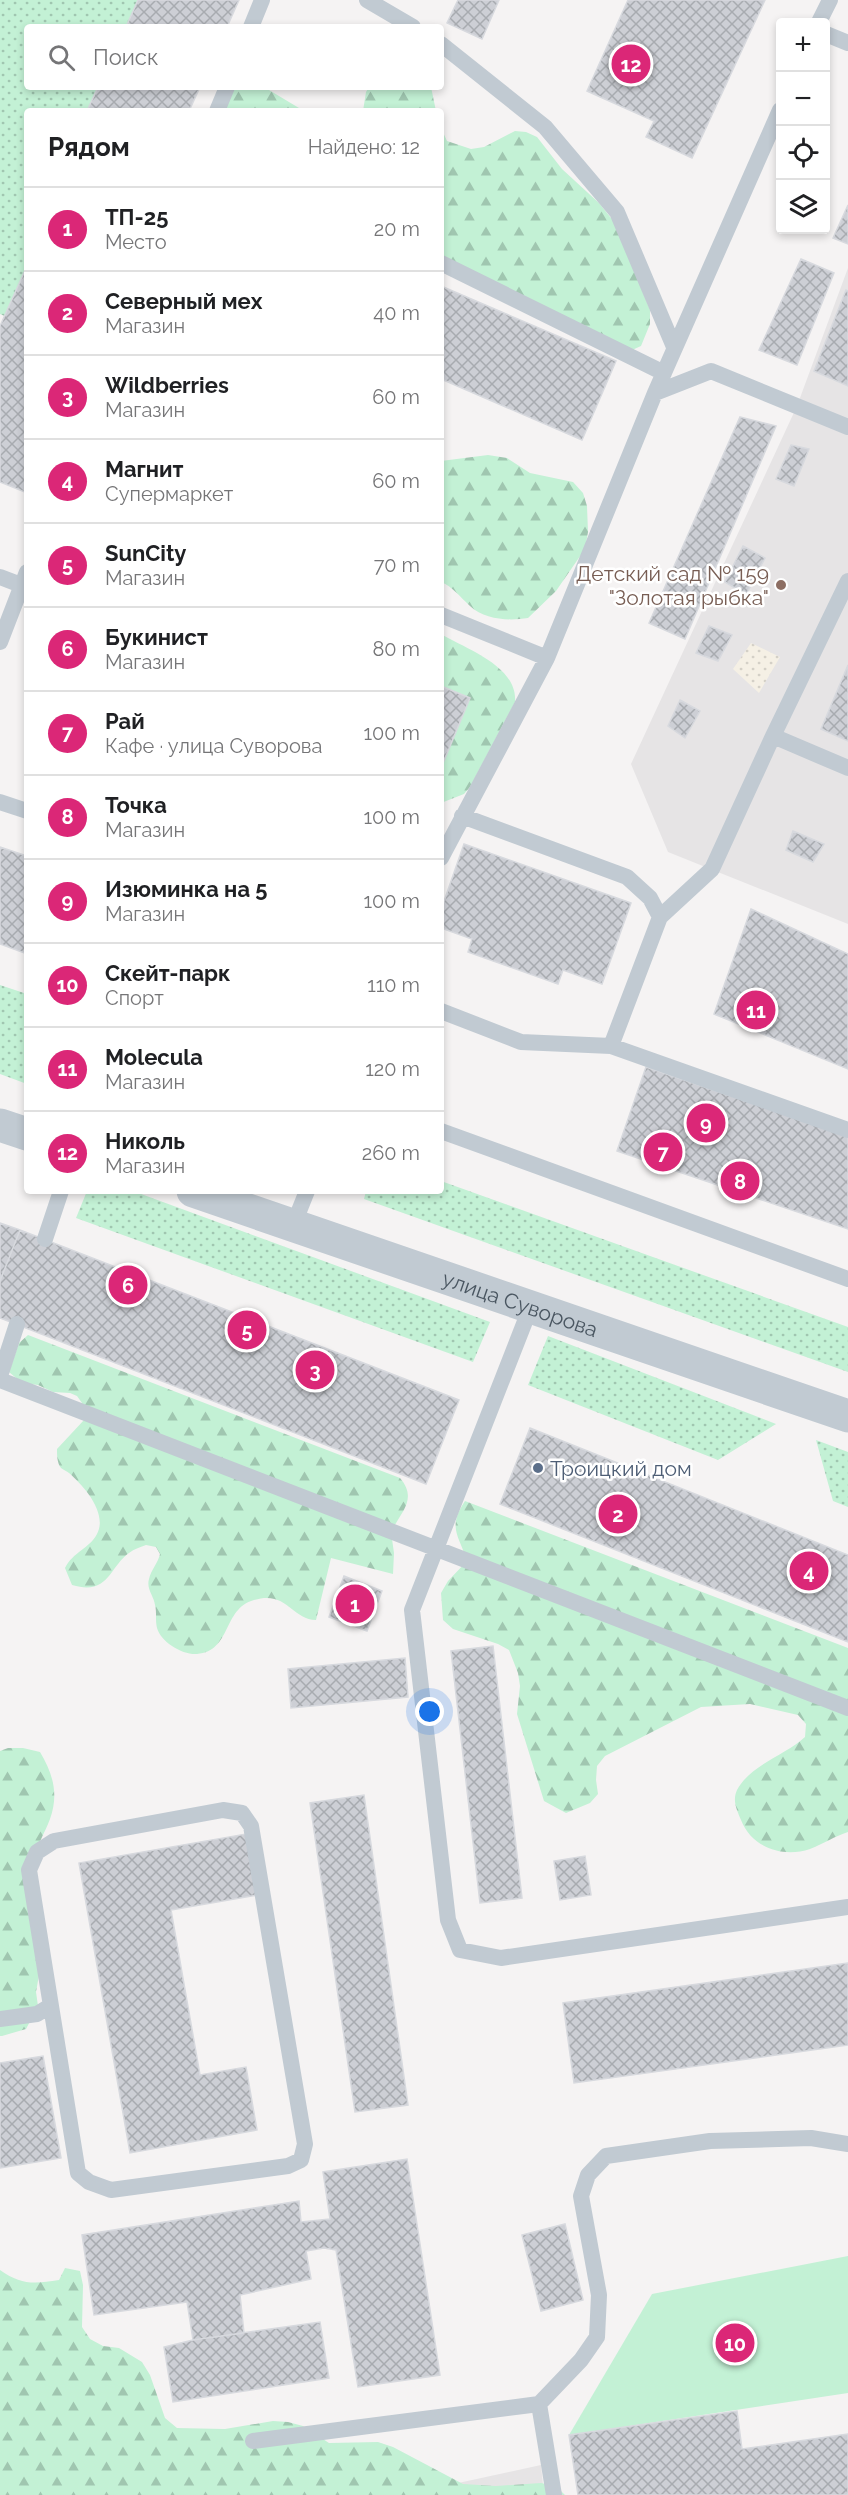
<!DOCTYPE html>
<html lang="ru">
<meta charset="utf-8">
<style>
:root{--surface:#fff;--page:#f6f6f6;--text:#202124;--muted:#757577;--line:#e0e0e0;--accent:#db2777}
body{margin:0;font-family:Raleway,sans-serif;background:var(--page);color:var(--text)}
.controls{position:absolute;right:18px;top:18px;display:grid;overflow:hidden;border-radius:6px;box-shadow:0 3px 9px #0003}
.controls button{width:54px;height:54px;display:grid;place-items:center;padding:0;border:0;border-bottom:2px solid var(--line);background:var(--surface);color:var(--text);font:30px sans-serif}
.you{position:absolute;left:430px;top:1712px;width:21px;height:21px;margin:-15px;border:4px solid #fff;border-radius:50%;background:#1a73e8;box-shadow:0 0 0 9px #1a73e833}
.badge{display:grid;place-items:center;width:39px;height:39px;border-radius:50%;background:var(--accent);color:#fff;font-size:20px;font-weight:700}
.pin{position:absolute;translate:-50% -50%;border:3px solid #fff;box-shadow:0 2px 6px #0006}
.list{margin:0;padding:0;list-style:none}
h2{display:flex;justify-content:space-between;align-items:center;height:78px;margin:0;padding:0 24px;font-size:26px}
h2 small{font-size:20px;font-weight:400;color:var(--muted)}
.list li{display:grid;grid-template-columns:39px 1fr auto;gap:18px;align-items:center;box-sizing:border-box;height:84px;padding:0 24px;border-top:2px solid var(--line)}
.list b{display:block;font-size:22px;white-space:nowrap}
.list p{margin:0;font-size:20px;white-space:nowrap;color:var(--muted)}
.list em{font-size:20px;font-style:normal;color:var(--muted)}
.icon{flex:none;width:33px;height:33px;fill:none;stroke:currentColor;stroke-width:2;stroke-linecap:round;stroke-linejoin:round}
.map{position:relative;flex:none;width:848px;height:2495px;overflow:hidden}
.search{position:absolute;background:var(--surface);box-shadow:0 3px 9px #0003;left:24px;top:24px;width:420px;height:66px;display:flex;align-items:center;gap:15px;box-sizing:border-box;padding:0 21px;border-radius:6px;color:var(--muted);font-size:22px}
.panel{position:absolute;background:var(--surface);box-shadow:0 3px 9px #0003;left:24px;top:108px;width:420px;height:1086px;border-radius:6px}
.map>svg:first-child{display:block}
.education{fill:#e6e4e5}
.grass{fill:url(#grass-dots)}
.forest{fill:url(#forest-firs)}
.sand{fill:url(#sand-dots)}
.park{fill:#c3f1d5}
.building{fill:url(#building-cross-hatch);stroke:#d7d9de;stroke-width:1.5}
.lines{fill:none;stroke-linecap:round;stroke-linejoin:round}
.service{stroke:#c1cad2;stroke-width:16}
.minor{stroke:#c1cad2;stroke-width:33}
.education-dot{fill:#8d6e63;stroke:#fff;stroke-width:2}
.service-dot{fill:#5c6f8a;stroke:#fff;stroke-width:2}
.labels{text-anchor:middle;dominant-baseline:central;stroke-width:5;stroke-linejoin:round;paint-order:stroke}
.education-label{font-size:21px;fill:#785e54;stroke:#fff;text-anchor:end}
.street-label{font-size:21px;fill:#4a5661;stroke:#fff}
.service-label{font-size:21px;fill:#4e5e75;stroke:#fff;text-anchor:start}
</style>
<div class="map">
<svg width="848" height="2495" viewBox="0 0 848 2495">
<defs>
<pattern id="grass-dots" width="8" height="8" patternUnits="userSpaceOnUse" patternTransform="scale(1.5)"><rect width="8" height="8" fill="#c3f1d5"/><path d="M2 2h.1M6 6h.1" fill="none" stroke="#a0c6b0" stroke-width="1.8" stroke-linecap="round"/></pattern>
<pattern id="forest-firs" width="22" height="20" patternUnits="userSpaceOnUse" patternTransform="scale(1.5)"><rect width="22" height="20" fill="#c3f1d5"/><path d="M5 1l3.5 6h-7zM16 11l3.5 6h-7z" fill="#a0c6b0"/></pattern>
<pattern id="sand-dots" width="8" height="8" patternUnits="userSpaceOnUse" patternTransform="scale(1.5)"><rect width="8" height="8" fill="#f5f0e5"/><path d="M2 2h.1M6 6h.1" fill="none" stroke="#d4d0c7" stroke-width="1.8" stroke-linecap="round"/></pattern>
<pattern id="building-cross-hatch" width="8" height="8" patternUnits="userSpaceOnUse" patternTransform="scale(1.5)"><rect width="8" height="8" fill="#cdcfd5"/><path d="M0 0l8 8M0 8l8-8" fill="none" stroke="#a8abb0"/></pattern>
</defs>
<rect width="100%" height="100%" fill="#f5f3f3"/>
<path class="education" d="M848 268V924L668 852 631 764 797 406Z
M541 2465 544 2495H403Z"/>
<path class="grass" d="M0 0H138L126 27H27V87H98L87 111H27V277L9 318 0 314Z
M0 985 27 994V1084L0 1074Z
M441 1181 848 1327V1372L364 1199 366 1191H441Z
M87 1191H133L490 1322 473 1362 76 1218Z
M548 1336 776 1424 718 1460 528 1385Z
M816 1440 848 1452V1507L833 1501Z"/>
<path class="forest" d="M227 87H264L304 111H218Z
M369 87H431L436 111H363L366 92Z
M441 128 447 141 471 149 484 147 515 131 526 132 537 137 562 169 599 203 615 223 650 310V324L641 346 630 351 441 265Z
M488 455 507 458 530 473 573 482 583 493 587 506 588 532 585 549 556 591 528 618C509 621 485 620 470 606 460 597 453 587 441 582V461Z
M441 634C466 649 518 666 515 702L470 787 464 794 441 803Z
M28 1335 400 1478C418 1499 401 1512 391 1532L394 1553 393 1574 331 1558 316 1620C291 1619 287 1590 254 1600 222 1609 232 1651 197 1654 182 1655 161 1642 157 1628 155 1620 157 1613 155 1605 154 1596 146 1589 149 1579 151 1570 158 1563 160 1554L156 1547 146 1545C141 1547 134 1549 129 1553 109 1567 109 1596 72 1585L65 1568C73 1552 90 1548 97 1534 108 1513 84 1486 69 1473 67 1471 63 1470 61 1468 57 1463 57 1455 57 1449L84 1420 82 1403 77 1396 70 1393 53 1392 38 1385 22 1383 9 1372 19 1343Z
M465 1501 848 1648V1832C835 1836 823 1844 810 1849 783 1858 752 1848 741 1820 737 1810 732 1801 737 1790 751 1764 786 1755 805 1737L806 1724 798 1715 750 1704 701 1707 605 1756 597 1766 596 1780 598 1794 590 1803 566 1813 544 1801 517 1714 520 1686 518 1673 509 1650 498 1644 453 1629 443 1620 441 1593 448 1581 467 1561C459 1535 447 1528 465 1501Z
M8 1748H23L40 1752C53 1774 59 1794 50 1819 45 1833 37 1844 34 1859L41 1964 36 1992 38 2006 26 2029 2 2036H0V1751Z
M65 2268 80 2271 83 2285 82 2327 90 2339 103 2346 119 2348 142 2362 150 2375 165 2418 177 2428 225 2429 273 2421 288 2422 303 2426 329 2443 378 2442 393 2447 463 2484 496 2486 541 2483 556 2486 565 2495H0V2270C21 2285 34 2284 59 2280Z"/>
<path class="sand" d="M751 643 780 657 759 693 733 669Z"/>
<path class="park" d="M848 2256V2393L569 2435 652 2294Z"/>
<path class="building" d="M138 0H239L227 27H126Z
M458 0H499L482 39 447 23Z
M628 0H765L692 158 646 137 654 121 587 91Z
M98 87H200L189 111H87Z
M848 205V244L833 238Z
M801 259 834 273 797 365 759 350Z
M27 266V493L0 482V326Z
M441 286 616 361 582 440 441 379Z
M846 290 848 291V386L814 371Z
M740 417 776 426 685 639 649 623Z
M791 445 809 449 794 486 776 479Z
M743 546 765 558 746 595 725 582Z
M709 626 732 635 718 661 696 653Z
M848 665V741L821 729Z
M441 686 470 698 441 768Z
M680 700 700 711 685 738 668 726Z
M793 831 824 844 813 862 786 850Z
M464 844 631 903 602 984 563 970 558 984 468 952 472 939 441 928V910Z
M0 847 27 856V954L0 944Z
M751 909 848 954V1069L714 1014Z
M646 1067 848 1136V1229L617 1151Z
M0 1223 20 1230 0 1281Z
M20 1230 459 1400 426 1484 0 1318V1281Z
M530 1428 848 1555V1642L500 1504Z
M344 1576 382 1591 367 1631 329 1617Z
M493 1646 522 1898 480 1903 451 1651Z
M405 1658 408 1697 291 1708 288 1669Z
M364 1795 408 2105 355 2112 310 1803Z
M246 1834 257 1895 171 1910 200 2075 246 2067 257 2130 130 2153 79 1863Z
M585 1856 591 1895 560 1900 554 1861Z
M848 1963V2045L574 2083 563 2003Z
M43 2056 61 2158 0 2168V2063Z
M407 2159 440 2375 358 2387 336 2250 324 2248 306 2251 311 2279 240 2295 244 2333 193 2340 187 2302 94 2315 82 2235 299 2201 301 2222 330 2219 323 2172Z
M565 2224 583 2300 541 2311 522 2235Z
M320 2322 329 2378 173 2402 164 2347 193 2340Z
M737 2411 742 2449 848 2434V2495H578L569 2435Z"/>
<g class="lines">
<path class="service" d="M367 0 413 27
M819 22 830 0
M251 27 262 0
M826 34 848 43
M441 44 545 127 617 212 674 347
M217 111 227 87
M441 263 664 373
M655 393 711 371 848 427
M0 577 21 585
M441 615 547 658
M0 642 27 572
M773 736 848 768
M0 802 27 811
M462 816 627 877 650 898 660 917 611 1046 848 1130
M441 858 547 658 655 393 780 110
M660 917 712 869 773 736 848 581
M441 1011 521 1042 611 1046
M441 1131 848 1279
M293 1226 307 1191
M45 1239 61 1191
M531 1306 412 1610 448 1920 460 1950 501 1958 848 1907
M0 1376 17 1324
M0 1380 848 1708
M223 1810 242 1813 251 1826 305 2144 301 2160 288 2166 111 2190 89 2182 78 2173 29 1870 37 1852 54 1841Z
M0 2019 37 2014 50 2006
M539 2404 554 2495
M253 2441 539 2404 581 2360 597 2337 599 2295 581 2196 588 2175 606 2156 710 2141 811 2138 848 2144"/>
<g class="minor">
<path d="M0 1125 27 1134"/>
<path id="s1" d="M193 1191 848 1416"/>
</g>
</g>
<circle class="education-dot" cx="781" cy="585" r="6"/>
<circle class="service-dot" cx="538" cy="1468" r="6"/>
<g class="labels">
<g class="education-label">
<text x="769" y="573">Детский сад № 159<tspan x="769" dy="24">"Золотая рыбка"</tspan></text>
</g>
<g class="street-label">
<text stroke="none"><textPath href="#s1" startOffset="346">улица Суворова</textPath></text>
</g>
<g class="service-label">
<text x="550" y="1468">Троицкий дом</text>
</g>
</g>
</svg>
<div class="controls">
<button>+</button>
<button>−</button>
<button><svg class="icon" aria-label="locate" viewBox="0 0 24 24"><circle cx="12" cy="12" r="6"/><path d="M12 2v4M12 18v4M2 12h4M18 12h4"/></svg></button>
<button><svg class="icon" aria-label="layers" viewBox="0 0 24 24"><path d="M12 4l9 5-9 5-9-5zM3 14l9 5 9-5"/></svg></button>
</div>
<div class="you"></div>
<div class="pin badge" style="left:355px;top:1604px">1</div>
<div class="pin badge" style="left:618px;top:1514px">2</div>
<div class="pin badge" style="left:315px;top:1370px">3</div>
<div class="pin badge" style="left:809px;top:1571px">4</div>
<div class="pin badge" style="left:247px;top:1330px">5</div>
<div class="pin badge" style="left:128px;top:1285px">6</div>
<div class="pin badge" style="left:663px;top:1152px">7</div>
<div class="pin badge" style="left:740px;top:1181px">8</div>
<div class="pin badge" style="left:706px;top:1123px">9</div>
<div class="pin badge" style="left:735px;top:2343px">10</div>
<div class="pin badge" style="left:756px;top:1010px">11</div>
<div class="pin badge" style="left:631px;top:64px">12</div>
<div class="search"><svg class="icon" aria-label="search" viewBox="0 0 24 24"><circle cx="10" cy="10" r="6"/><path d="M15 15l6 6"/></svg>Поиск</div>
<section class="panel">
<h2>Рядом<small>Найдено: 12</small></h2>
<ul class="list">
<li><span class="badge">1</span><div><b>ТП-25</b><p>Место</p></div><em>20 m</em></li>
<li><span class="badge">2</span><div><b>Северный мех</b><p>Магазин</p></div><em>40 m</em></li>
<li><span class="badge">3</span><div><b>Wildberries</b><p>Магазин</p></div><em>60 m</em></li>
<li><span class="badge">4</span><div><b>Магнит</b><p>Супермаркет</p></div><em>60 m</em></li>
<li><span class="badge">5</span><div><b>SunCity</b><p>Магазин</p></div><em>70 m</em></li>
<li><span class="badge">6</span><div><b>Букинист</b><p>Магазин</p></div><em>80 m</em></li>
<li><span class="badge">7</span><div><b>Рай</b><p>Кафе · улица Суворова</p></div><em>100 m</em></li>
<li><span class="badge">8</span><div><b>Точка</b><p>Магазин</p></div><em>100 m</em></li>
<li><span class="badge">9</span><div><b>Изюминка на 5</b><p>Магазин</p></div><em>100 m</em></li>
<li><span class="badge">10</span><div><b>Скейт-парк</b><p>Спорт</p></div><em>110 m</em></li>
<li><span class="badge">11</span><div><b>Molecula</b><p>Магазин</p></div><em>120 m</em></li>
<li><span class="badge">12</span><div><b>Николь</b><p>Магазин</p></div><em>260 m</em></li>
</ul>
</section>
</div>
